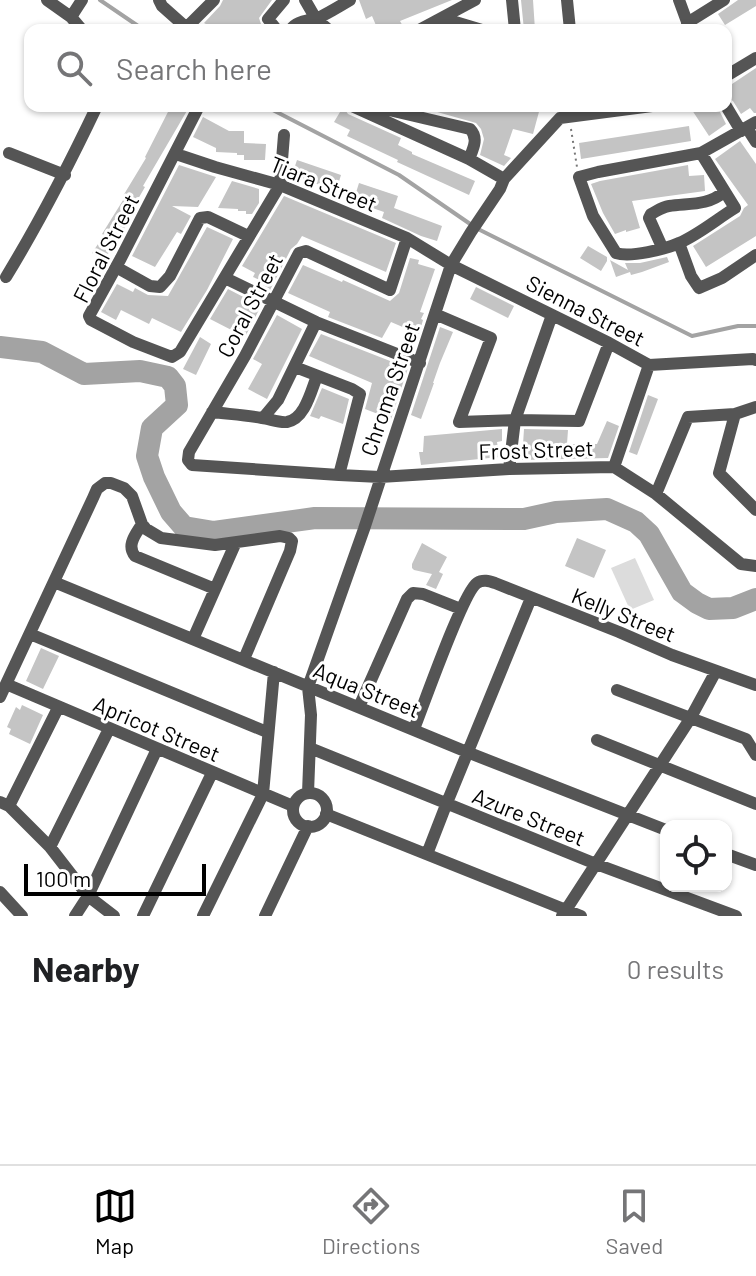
<!DOCTYPE html>
<style>
:root{--surface:#fff;--page:#f6f6f6;--text:#202124;--muted:#757577;--line:#e0e0e0;--accent:#000}
body{margin:0;font-family:Barlow,sans-serif;background:var(--page);color:var(--text)}
.controls{position:absolute;right:24px;bottom:24px;display:grid;overflow:hidden;border-radius:16px;box-shadow:0 2px 6px #0004}
.controls button{width:72px;height:72px;display:grid;place-items:center;padding:0;border:0;border-bottom:2px solid var(--line);background:var(--surface);color:var(--text);font:40px sans-serif}
.scale{position:absolute;left:24px;bottom:20px;width:182px;box-sizing:border-box;padding-left:8px;border:4px solid #000;border-top:0;font-size:22px;line-height:28px;white-space:nowrap;color:#000;-webkit-text-stroke:6px #fff;paint-order:stroke}
.list{margin:0;padding:0;list-style:none}
h2{display:flex;justify-content:space-between;align-items:center;height:104px;margin:0;padding:0 32px;font-size:34px}
h2 small{font-size:26px;font-weight:400;color:var(--muted)}
.icon{flex:none;width:44px;height:44px;fill:none;stroke:currentColor;stroke-width:2;stroke-linecap:round;stroke-linejoin:round}
.map{position:relative;flex:none;width:756px;height:916px;overflow:hidden}
.search{position:absolute;background:var(--surface);box-shadow:0 2px 6px #0004;left:24px;right:24px;top:24px;height:88px;display:flex;align-items:center;gap:20px;box-sizing:border-box;padding:0 28px;border-radius:16px;color:var(--muted);font-size:30px}
.sheet{height:248px;background:var(--surface)}
nav{display:flex;justify-content:space-around;align-items:center;box-sizing:border-box;height:112px;border-top:2px solid var(--line);background:var(--surface);font-size:22px;color:var(--muted)}
nav a{display:grid;justify-items:center;gap:4px}
nav .on{color:var(--accent)}
.map>svg:first-child{display:block}
.green{fill:#dcdcdc}
.lines{fill:none;stroke-linecap:round;stroke-linejoin:round}
.stream{stroke:#a3a3a3;stroke-width:4}
.river{stroke:#a3a3a3;stroke-width:22}
.building{fill:#c4c4c4}
.path{stroke:#777;stroke-width:2;stroke-dasharray:2 4;stroke-linecap:butt}
.minor{stroke:#555;stroke-width:12}
.labels{text-anchor:middle;dominant-baseline:central;stroke-width:6;stroke-linejoin:round;paint-order:stroke}
.street-label{font-size:22px;fill:#000;stroke:#fff}
</style>
<div class="map">
<svg width="756" height="916" viewBox="0 0 756 916">
<rect width="100%" height="100%" fill="#fff"/>
<path class="green" d="M635 558 654 600 630 610 611 568Z"/>
<g class="lines">
<path class="stream" d="M100 0 144 30
M265 106 399 175 476 228 692 336 738 326H756"/>
<path class="river" d="M0 347 42 352 84 374 140 371 168 377 175 386 177 405 152 428 147 456 154 477 171 512 184 527 214 532 315 518 524 519 556 512 607 509 636 522 649 534 682 592 697 603 709 609 733 608 756 599"/>
</g>
<path class="building" d="M223 0H272L259 18 261 24 265 30H217L204 23 220 6Z
M359 0H452L400 21 405 30H378L372 16 366 19Z
M521 0H533L535 30H524Z
M738 0H756V6L725 25 718 14Z
M756 68V113H754L750 108 741 114 733 101 726 97V88Z
M171 106H183L188 109 143 186 145 187 123 225 126 226 104 260 92 253 104 235 102 234 125 197 123 196 146 158 145 157Z
M416 106H534L540 108 533 134 513 129 504 155 511 158 504 166 480 155 484 139 481 129 476 123Z
M698 106H717L726 124 709 136 692 110Z
M343 107 348 114 401 138 398 145 412 152V154L475 181 469 195 397 162 398 160 347 136 350 130 334 122Z
M203 117 229 131H244V143L266 144 265 160H244V155H237V153L216 152V148L193 137Z
M689 126 691 141 581 159 579 143Z
M740 141 756 164V236L706 267 693 246 740 216 744 208 748 205 715 159Z
M297 160 341 175 336 191 292 175Z
M179 165 216 177 198 207 172 206 191 216 181 234 177 232 155 267 132 256Z
M688 165 689 176 704 175 705 191 632 201 640 228 626 232V230L615 234 603 213 591 184 600 181Z
M232 181 259 189V203L252 214H246V211H238V209L218 208Z
M359 183 398 196 394 208 442 226 437 241 421 236 382 218 384 212 358 203 359 201 354 199Z
M284 196 396 243 386 272 302 236 297 244 291 249 270 290 259 285 262 281 253 277 255 273 242 266Z
M207 227 233 239 207 290 181 332 152 318 149 324 121 310 116 320 101 312 117 284 133 292 135 288 148 295 168 296Z
M588 246 607 257V261L601 271 580 258Z
M667 257 669 262 642 272 631 275 630 272 616 277 610 260 628 270 625 263H640Z
M410 258 419 260 418 264 435 269 420 312 424 313 421 319 423 320 419 334 391 322 382 338 328 317 330 312 288 293 303 265 342 282 343 280 390 301 399 293Z
M476 287 514 306 508 318 470 299Z
M228 289 261 306 245 337 210 319Z
M277 315 302 329 267 399 248 389 262 364 253 359Z
M440 327 453 332 440 363 433 383H434L421 419 411 415Z
M321 334 408 368 391 419 365 409 372 383 309 356Z
M200 337 211 344 196 375 183 369Z
M322 388 349 399 343 424 321 416 319 419 310 416Z
M648 395 658 399 637 455 629 452Z
M607 421 619 426 608 458 522 460 524 429 568 430 567 444H597Z
M502 429V441L497 442 499 457 421 465 419 452H423L424 436Z
M577 538 606 550 594 578 565 566Z
M422 543 447 557 439 572 443 574 436 589 426 585 432 574 414 570 412 568V564Z
M41 648 59 656 43 689 26 681Z
M22 705 43 715 30 744 9 734 11 729 7 727 16 707 20 710Z"/>
<g class="lines">
<path class="path" d="M571 129 577 167"/>
<path class="minor" d="M47 0 71 17
M159 0 162 6 189 30
M305 0 316 19 329 30
M512 0 515 30
M567 0 570 30
M679 0 690 30
M442 18 482 30
M687 23 724 0
M186 28 214 0
M82 30 71 17 82 0
M277 30 268 19 284 0
M290 30C299 19 308 22 320 17 330 12 340 6 350 0
M419 30 475 0
M726 76 756 58
M199 106 121 258 89 316 91 320 133 342 172 357 180 352 280 185 284 135
M352 106 469 159 504 179
M726 106 741 131
M375 116 382 110H389L470 129C479 138 473 149 469 159
M747 128 756 142
M9 153 65 175
M701 153 735 208C717 219 698 235 679 243 666 249 630 258 616 253L593 216 579 177 598 172 701 153 756 122
M176 154 215 167 280 185 407 238 451 265 609 343 649 365 753 359 756 360
M679 243 691 276 699 288 722 278 756 255
M662 247 649 218 651 214C657 211 662 207 669 206 688 203 708 206 724 192
M116 267 150 286 160 287 170 276 200 218 208 217 248 236
M6 277C40 221 69 165 97 106
M225 278 316 322 420 363
M435 314 491 338 459 422 515 420 579 421 609 343
M295 367 352 389 360 394 339 475 380 477 509 469 614 467 656 494 741 564 756 566
M212 412C228 414 245 415 262 418 270 419 279 423 287 422 305 419 311 391 317 376
M735 414 719 473 756 510
M263 418 278 400 316 322
M614 467 649 365
M509 469 515 420 552 315
M339 475 192 465 188 460 189 452 245 356 299 253 306 251 390 290 407 238
M656 494 688 417 735 414 756 407
M142 524C136 534 126 545 135 556L215 589
M54 582 467 752 666 830
M30 634 267 732
M193 639 236 542
M6 684 293 806
M617 690 746 739 756 755
M0 697 93 498 97 489 105 483H111L124 488 132 496 142 524 146 529 161 538 215 545 280 536 289 538 292 541 290 551 244 659
M359 707 407 599 413 593 423 594 461 609
M414 729C423 707 463 592 477 583 483 579 489 581 495 583L619 632 672 655 756 685
M597 740 756 804
M310 748 596 864 736 916
M308 793 311 715 308 687 364 529 451 265 471 232 500 189 504 179 560 118 652 106
M293 810a17 17 0 1 1 34 0a17 17 0 1 1-34 0Z
M0 802 9 806 50 847 88 896 114 916
M9 806 58 708
M326 814 581 916
M50 847 109 729
M427 854 446 805 531 598
M726 854 756 865
M0 892 22 916
M75 916 88 896 157 749
M143 916 212 773
M203 916 263 794 274 672
M265 916 308 826
M562 916 690 719 716 671"/>
</g>
<g class="labels">
<g class="street-label">
<text transform="translate(324 183) rotate(22)">Tiara Street</text>
<text transform="translate(105 248) rotate(-63)">Floral Street</text>
<text transform="translate(249 305) rotate(-62)">Coral Street</text>
<text transform="translate(586 310) rotate(27)">Sienna Street</text>
<text transform="translate(389 389) rotate(-71)">Chroma Street</text>
<text transform="translate(536 449) rotate(-2)">Frost Street</text>
<text transform="translate(624 614) rotate(22)">Kelly Street</text>
<text transform="translate(367 689) rotate(22)">Aqua Street</text>
<text transform="translate(157 728) rotate(23)">Apricot Street</text>
<text transform="translate(529 816) rotate(22)">Azure Street</text>
</g>
</g>
</svg>
<div class="controls">
<button><svg class="icon" aria-label="locate" viewBox="0 0 24 24"><circle cx="12" cy="12" r="6"/><path d="M12 2v4M12 18v4M2 12h4M18 12h4"/></svg></button>
</div>
<div class="scale">100 m</div>
<div class="search"><svg class="icon" aria-label="search" viewBox="0 0 24 24"><circle cx="10" cy="10" r="6"/><path d="M15 15l6 6"/></svg>Search here</div>
</div>
<section class="sheet">
<h2>Nearby<small>0 results</small></h2>
<ul class="list">
</ul>
</section>
<nav>
<a class="on"><svg class="icon" aria-label="map" viewBox="0 0 24 24"><path d="M3 6l6-2 6 2 6-2v14l-6 2-6-2-6 2zM9 4v14M15 6v14"/></svg>Map</a>
<a><svg class="icon" aria-label="directions" viewBox="0 0 24 24"><path d="M12 3l9 9-9 9-9-9zM9 14v-3h6M13 9l2 2-2 2"/></svg>Directions</a>
<a><svg class="icon" aria-label="saved" viewBox="0 0 24 24"><path d="M7 4h10v16l-5-4-5 4z"/></svg>Saved</a>
</nav>
